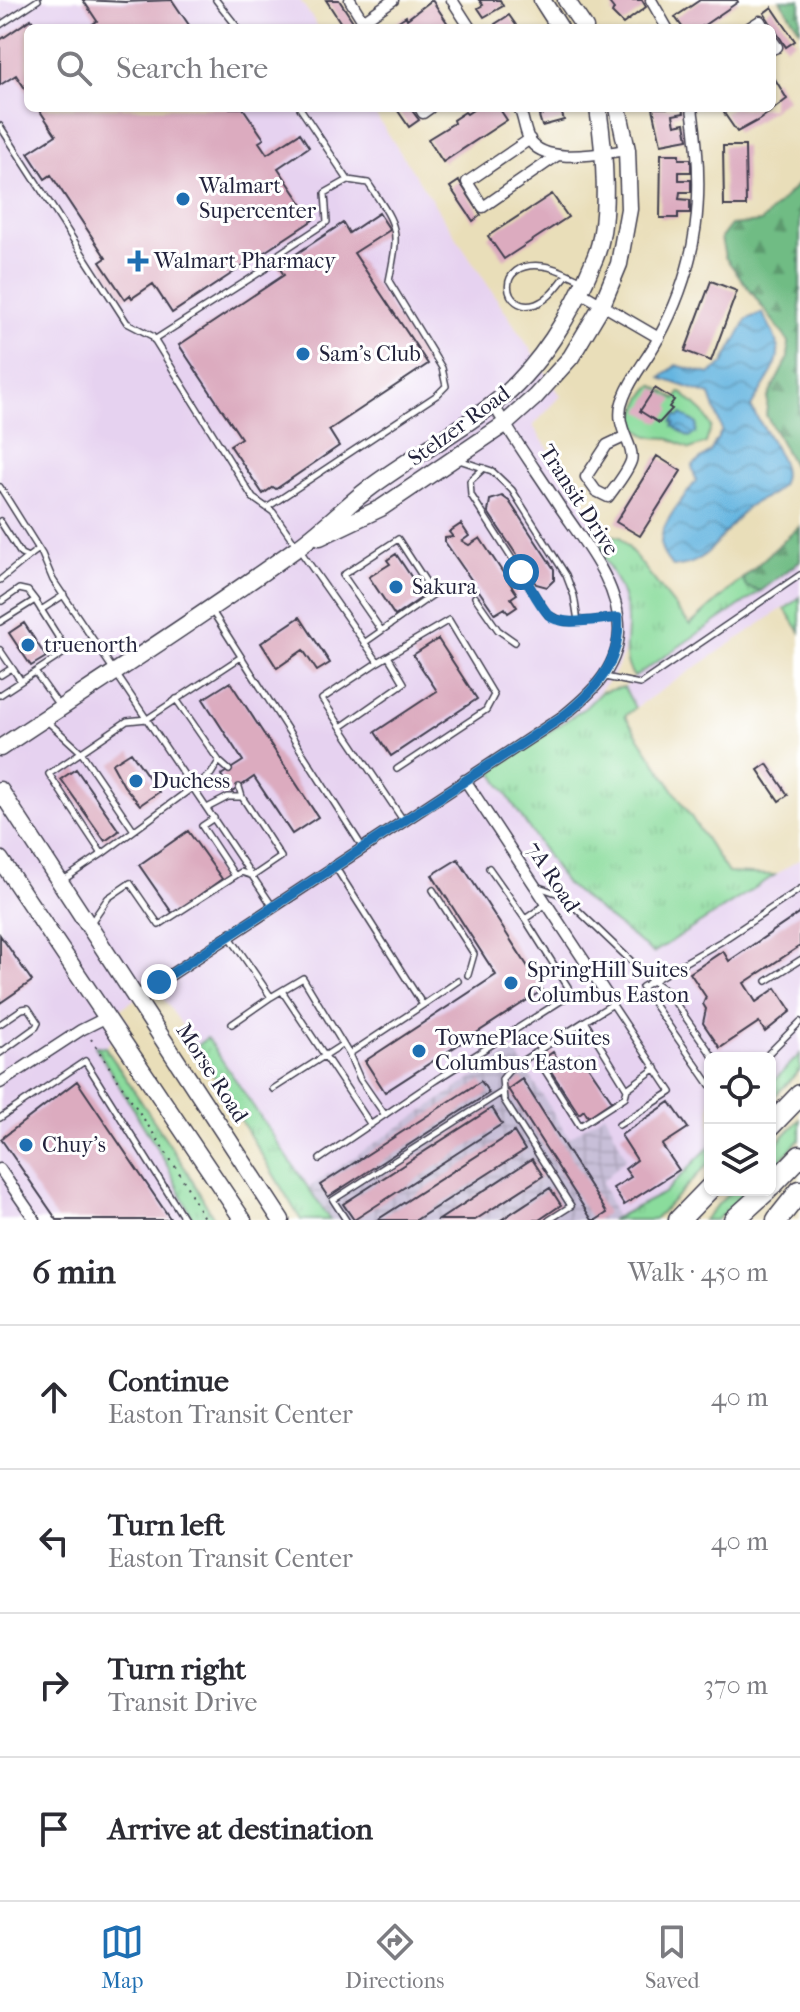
<!DOCTYPE html>
<meta charset="utf-8">
<style>
:root{--surface:#fff;--page:#f2f2f3;--text:#2b2b33;--muted:#7c7c81;--line:#e1e1e2;--accent:#1f6fb2}
body{margin:0;font-family:"IM FELL French Canon",serif;background:var(--page);color:var(--text)}
.controls{position:absolute;right:24px;bottom:24px;display:grid;overflow:hidden;border-radius:12px;box-shadow:0 2px 6px #0004}
.controls button{width:72px;height:72px;display:grid;place-items:center;padding:0;border:0;border-bottom:2px solid var(--line);background:var(--surface);color:var(--text);font:40px sans-serif}
.stop{position:absolute;width:24px;height:24px;margin:-18px;border:6px solid #1f6fb2;border-radius:50%;background:#fff}
.stop.end{background:#1f6fb2;border-color:#fff;box-shadow:0 2px 8px #0008}
.list{margin:0;padding:0;list-style:none}
h2{display:flex;justify-content:space-between;align-items:center;height:104px;margin:0;padding:0 32px;font-size:34px}
h2 small{font-size:26px;font-weight:400;color:var(--muted)}
.list li{display:grid;grid-template-columns:52px 1fr auto;gap:24px;align-items:center;box-sizing:border-box;height:144px;padding:0 32px;border-top:2px solid var(--line)}
.list b{display:block;font-size:30px;white-space:nowrap}
.list p{margin:0;font-size:26px;white-space:nowrap;color:var(--muted)}
.list em{font-size:26px;font-style:normal;color:var(--muted)}
.icon{flex:none;width:44px;height:44px;fill:none;stroke:currentColor;stroke-width:2;stroke-linecap:round;stroke-linejoin:round}
.map{position:relative;flex:none;width:800px;height:1220px;overflow:hidden}
.search{position:absolute;background:var(--surface);box-shadow:0 2px 6px #0004;left:24px;right:24px;top:24px;height:88px;display:flex;align-items:center;gap:20px;box-sizing:border-box;padding:0 28px;border-radius:12px;color:var(--muted);font-size:30px}
.sheet{height:680px;background:var(--surface)}
nav{display:flex;justify-content:space-around;align-items:center;box-sizing:border-box;height:112px;border-top:2px solid var(--line);background:var(--surface);font-size:22px;color:var(--muted)}
nav a{display:grid;justify-items:center;gap:4px}
nav .on{color:var(--accent)}
.map>svg:first-child{display:block}
.built{fill:#e6d2f0}
.industrial{fill:url(#industrial-grid)}
.grass{fill:url(#grass-tufts);stroke:#567f6c;stroke-width:2}
.forest{fill:url(#forest-firs);stroke:#486f60;stroke-width:2}
.pitch{fill:#8adc9c;stroke:#567f6c;stroke-width:2}
.water{fill:url(#water-waves);stroke:#446c8e;stroke-width:2}
.building{fill:#dcabbf}
.lines{fill:none;stroke-linecap:round;stroke-linejoin:round}
.lane-casing{stroke:#403e4e;stroke-width:8}
.street-casing{stroke:#403e4e;stroke-width:13}
.primary-casing{stroke:#403e4e;stroke-width:19}
.highway-casing{stroke:#403e4e;stroke-width:23}
.path{stroke:#403e4e;stroke-width:2;stroke-dasharray:2 6;stroke-linecap:butt}
.lane{stroke:#fff;stroke-width:5}
.street{stroke:#fff;stroke-width:10}
.primary{stroke:#fff;stroke-width:16}
.highway{stroke:#fff;stroke-width:20}
.route{stroke:#1f6fb2;stroke-width:10}
.poi-dot{fill:#1f6fb2;stroke:#fff;stroke-width:3}
.labels{text-anchor:middle;dominant-baseline:central;stroke-width:6;stroke-linejoin:round;paint-order:stroke}
.poi-label{font-size:22px;fill:#22223b;stroke:#fff;text-anchor:start}
.street-label{font-size:22px;fill:#22223b;stroke:#fff}
</style>
<div class="map">
<svg width="800" height="1220" viewBox="0 0 800 1220">
<defs>
<pattern id="industrial-grid" width="8" height="8" patternUnits="userSpaceOnUse" patternTransform="scale(2)"><rect width="8" height="8" fill="#c8bfd8"/><path d="M0 4h8M4 0v8" fill="none" stroke="#aca4ba"/></pattern>
<pattern id="grass-tufts" width="24" height="20" patternUnits="userSpaceOnUse" patternTransform="scale(2)"><rect width="24" height="20" fill="#8adc9c"/><path d="M3 7l-1-3M5 7V3M7 7l1-3M15 17l-1-3M17 17v-4M19 17l1-3" fill="none" stroke="#77bc87"/></pattern>
<pattern id="forest-firs" width="22" height="20" patternUnits="userSpaceOnUse" patternTransform="scale(2)"><rect width="22" height="20" fill="#6fbc84"/><path d="M5 1l3.5 6h-7zM16 11l3.5 6h-7z" fill="#5b986d"/></pattern>
<pattern id="water-waves" width="16" height="10" patternUnits="userSpaceOnUse" patternTransform="scale(2)"><rect width="16" height="10" fill="#65b5e0"/><path d="M0 5q4-4 8 0t8 0" fill="none" stroke="#5393b7"/></pattern>
</defs>
<rect width="100%" height="100%" fill="#fff"/>
<filter id="ink" filterUnits="userSpaceOnUse"><feTurbulence type="fractalNoise" baseFrequency=".0125" numOctaves="2"/><feDisplacementMap in="SourceGraphic" scale="16" xChannelSelector="R" yChannelSelector="G"/><feConvolveMatrix kernelMatrix="1 2 1 2 8 2 1 2 1" color-interpolation-filters="sRGB"/></filter>
<filter id="wash" filterUnits="userSpaceOnUse"><feTurbulence type="fractalNoise" baseFrequency=".006" numOctaves="4" result="noise"/><feDisplacementMap in="SourceGraphic" scale="32" xChannelSelector="R" yChannelSelector="G"/><feGaussianBlur stdDeviation="1.8" result="paint"/><feColorMatrix in="noise" values="0 0 0 0 0 0 0 0 0 0 0 0 0 0 0 0 0 1.4 0 .05"/><feComposite in="paint" operator="in"/></filter>
<g filter="url(#wash)">
<rect width="100%" height="100%" fill="#e9deb9"/>
<path class="built" d="M0 0H300L319 28H28V108H371L561 396 533 426 605 534 600 550 621 589 627 612 624 653 614 674 586 707 491 771 653 952 800 859V1054L770 1085V1058H710V1146L664 1193 611 1220H330L207 1038 196 1046 155 986 120 1009 129 1023 105 1047H96L167 1165 193 1220H0Z
M800 561V597L635 708 624 687 635 677Z"/>
<path class="industrial" d="M514 1050 569 1138 605 1113 626 1158 602 1182 616 1218 610 1220H330L308 1188Z"/>
<path class="grass" d="M605 534 620 537 690 625 743 578 746 587 761 591 634 677C618 655 631 633 626 609 622 587 610 569 600 550Z
M800 597V632L785 609Z
M624 687 635 708 625 716 728 873 775 875 653 953 566 884 491 771 586 707 601 692Z
M207 1038 330 1220H301L196 1046Z
M95 1046 105 1047 185 1168 215 1220H193L167 1165Z
M800 1054V1070L770 1101V1085Z
M800 1119V1139L770 1171V1150Z
M710 1146V1162L654 1220H611L664 1193Z
M732 1190H750L716 1220H703Z"/>
<path class="forest" d="M780 0H800V30Z
M800 182V478L766 415 768 397 788 358 789 342 725 257 721 238 731 225 761 222Z
M800 526V561L761 591 746 587 743 578Z"/>
<path class="pitch" d="M653 385 676 399 681 392 704 413 711 426 706 443 690 449C683 445 674 440 666 438 660 437 652 438 646 435 625 424 641 395 653 385Z"/>
<path class="water" d="M762 313C792 360 775 363 751 407 760 426 789 460 783 480 778 495 760 498 749 506 731 521 720 544 702 557 692 564 685 566 673 566 642 540 679 505 696 481L692 466 710 452 722 430 710 395 661 378 676 365 709 374 723 364 747 319Z
M682 414 697 424 696 433 689 437 673 426 675 423 672 422 676 415 679 417Z"/>
<g id="blocks">
<path class="building" d="M83 0 125 2 172 0 191 28H87L97 21Z
M326 0H339L356 26 344 28Z
M432 0 448 24 441 28H396L394 24 406 16 407 19Z
M479 0H500L503 6 484 17 478 8 483 5Z
M607 0H642L646 7 623 24 612 13 614 9Z
M700 0H737L738 2 700 28H683L675 17Z
M772 7 795 41 786 47 764 13Z
M509 15 518 28H498L495 24Z
M31 19 37 28H28V93L16 75 0 85V40Z
M775 79 787 99 759 120 737 132 724 113 731 108H772V81Z
M38 108H243L264 139 259 142 267 154 300 133 309 147 278 168 313 220 172 313 153 284 132 298 130 295 125 299 100 262 106 258 51 175 45 179 28 153 56 135Z
M396 108H410L419 120 409 127Z
M476 108H499L507 120 443 162 428 139 454 123 453 120 465 112 467 114Z
M542 108H560L564 120 542 126 539 116 544 114Z
M653 108H683L684 113 673 115 675 125 685 123 688 139 661 144Z
M723 146H745L746 206H724Z
M661 154H679V159H691V172H679V180H691V192H680L679 199 690 200V213H678V218H660Z
M459 181 481 215 473 221 450 187Z
M552 194 568 217 504 259 488 236Z
M379 213 390 230 354 253 428 364 329 430 339 446 276 489 273 487 263 494 230 445 241 438 179 345 284 275 278 266 343 223 349 233Z
M711 281 737 291 711 361 685 351Z
M655 388 674 400 669 407 672 409 659 423 640 411Z
M657 456 681 471 640 536 616 522Z
M502 496 509 501 554 569V580L547 587 536 584 488 512 490 500Z
M461 524 469 536 462 541 469 545 480 538 517 594 511 598 517 607 508 613 505 608 495 614 445 542V538L453 537 449 532Z
M396 554 424 596 395 616 369 577 390 564 387 560Z
M300 617 330 663 317 671 303 650 277 668 261 643Z
M24 623 46 657 31 666 9 633Z
M438 639 477 699 391 756 375 732 437 691 413 655Z
M230 682 318 817 292 834 254 777 232 792 221 775 243 761 203 699Z
M131 752 159 792 140 805 124 786 112 764Z
M767 764 788 795 779 801 758 770Z
M76 769 119 831 105 841 61 779Z
M188 831 222 879 173 914 139 865Z
M458 859 543 990 385 1092 365 1061 496 975 432 875Z
M800 913V946L744 983 756 1002 776 988 791 1011 765 1032 759 1022 720 1048 703 1023 706 1009 703 1004 706 997 690 973 723 951 729 961Z
M0 935 32 981 0 1003Z
M553 1052 562 1065 580 1054 612 1101 588 1117 584 1110 579 1114 543 1059Z
M522 1079 607 1213 596 1220H592L508 1089Z
M77 1081 171 1220H57L1 1139Z
M481 1081 489 1093 328 1197 320 1185Z
M670 1102 688 1128 662 1145 679 1170 624 1205 613 1188 631 1177 625 1169 637 1160 621 1135Z
M492 1108 502 1124 354 1220 343 1204Z
M514 1132 525 1150 416 1220H377Z
M532 1159 543 1176 475 1220H439Z
M550 1188 561 1205 539 1220H501Z"/>
</g>
</g>
<g filter="url(#ink)">
<use href="#blocks" fill-opacity="0" stroke="#403e4e" stroke-width="2"/>
<g class="lines">
<g class="lane-casing">
<path id="lane" d="M216 0 238 28
M0 25 38 0
M0 126 127 323 152 336 246 487 253 498 273 512 378 662
M567 275C558 285 550 299 536 304 503 315 493 260 543 266 556 267 571 276 583 281
M154 340 265 269 280 253 327 222 325 193 348 180 300 108
M459 460 492 471 512 490 566 575 574 596 578 621
M484 468 470 481 471 495 548 615 566 622 617 618
M0 487 42 554 53 580 273 907
M268 507 437 395 446 386 442 368 389 281C400 227 398 228 368 183L348 180
M0 521 21 554 28 557 39 549
M0 580 28 557
M475 597 498 630 515 642
M2 601 19 589 28 591 35 600
M41 610 64 595
M212 611 363 848
M0 622 35 600 67 651 0 695
M364 643 434 594 398 539 343 575 381 630
M0 650 21 681
M35 672 60 707
M1 675 12 668
M605 677 640 684 800 575
M176 699 219 761 229 770
M47 721 81 752 133 829
M341 727 404 683 388 656
M397 769 486 710 494 695 449 620 378 662 322 699 403 820
M207 808 228 797H242
M214 818 202 826 235 876
M102 854 211 774 219 761
M336 868 423 1005 349 1054 360 1079 385 1115
M489 868 525 919 545 905
M62 881 102 854 49 774 127 721 147 719 241 657
M536 886 562 895 652 981 667 991 714 1058
M433 890 474 954 468 975
M90 924 108 898 130 883 159 925 241 872 253 876 281 857 242 797 239 787
M230 937 271 997 303 978 349 1054
M767 981 800 960
M282 991 371 1125
M607 996 671 1092 619 1125
M613 1004 585 1021 627 1089 656 1068
M423 1005 458 981
M0 1024 22 1009 28 1008 38 1023 36 1027 0 1053
M232 1024 271 997
M534 1053 580 1126 625 1097 627 1089
M764 1058 800 1022
M710 1085 642 987 722 941 800 889
M273 1089 343 1044
M0 1118 85 1061 185 1220
M320 1159 436 1080 567 997 568 987 525 919
M346 1220 333 1200 502 1092
M549 1220 571 1206 504 1100 502 1079 511 1068 585 1021"/>
</g>
<g class="street-casing">
<path id="street" d="M350 0 363 21 393 0
M452 0 470 28
M651 0 667 28
M749 28 760 21 764 28
M772 40 777 47 772 49
M420 108 423 113 430 108
M519 108C524 118 524 129 529 139 543 166 602 153 627 150
M530 139 467 182 483 207 558 155
M580 292 659 338
M624 437 607 445 586 477 596 491 608 497C615 487 627 473 631 461 636 445 611 426 624 397 632 376 648 358 658 339 700 262 705 193 692 108
M465 780 607 995
M137 997 562 717C589 695 617 671 619 633 621 586 585 544 560 507 538 473 514 440 493 404
M0 1083 81 1030 107 1017
M0 1169 35 1220"/>
</g>
<g class="primary-casing">
<path id="primary" d="M542 0 560 28
M566 0 585 28
M320 537 381 508 505 424 535 397 571 357 602 305 619 264 629 209 627 150 618 108
M0 748C99 682 200 618 297 548 323 530 345 506 371 487 410 458 453 435 492 405 539 370 573 312 595 258 611 220 604 148 598 108
M0 790 281 1220
M0 859 243 1220"/>
</g>
<g class="highway-casing">
<path id="highway" d="M770 1126 800 1095
M770 1187 800 1156
M679 1220 710 1188
M734 1220 767 1190
M777 1220 800 1191"/>
</g>
<path class="path" d="M91 1039 180 1174 205 1220"/>
<use href="#lane" class="lane"/>
<use href="#street" class="street"/>
<use href="#primary" class="primary"/>
<use href="#highway" class="highway"/>
</g>
</g>
<g class="lines" filter="url(#ink)">
<path class="route" d="M159 982 562 717C595 691 621 663 618 618 601 618 561 628 549 615 538 604 530 585 521 572"/>
</g>
<g class="poi-dot">
<circle cx="183" cy="199" r="8"/>
<path d="M134 249h8v8h8v8h-8v8h-8v-8h-8v-8h8z"/>
<circle cx="303" cy="354" r="8"/>
<circle cx="396" cy="587" r="8"/>
<circle cx="28" cy="645" r="8"/>
<circle cx="136" cy="781" r="8"/>
<circle cx="511" cy="983" r="8"/>
<circle cx="419" cy="1051" r="8"/>
<circle cx="26" cy="1145" r="8"/>
</g>
<g class="labels">
<g class="poi-label">
<text x="199" y="186">Walmart<tspan x="199" dy="25">Supercenter</tspan></text>
<text x="154" y="261">Walmart Pharmacy</text>
<text x="319" y="354">Sam's Club</text>
<text x="412" y="587">Sakura</text>
<text x="44" y="645">truenorth</text>
<text x="152" y="781">Duchess</text>
<text x="527" y="970">SpringHill Suites<tspan x="527" dy="25">Columbus Easton</tspan></text>
<text x="435" y="1038">TownePlace Suites<tspan x="435" dy="25">Columbus Easton</tspan></text>
<text x="42" y="1145">Chuy's</text>
</g>
<g class="street-label">
<text transform="translate(459 426) rotate(-36)">Stelzer Road</text>
<text transform="translate(579 500) rotate(57)">Transit Drive</text>
<text transform="translate(553 877) rotate(57)">7A Road</text>
<text transform="translate(212 1073) rotate(57)">Morse Road</text>
</g>
</g>
</svg>
<div class="controls">
<button><svg class="icon" aria-label="locate" viewBox="0 0 24 24"><circle cx="12" cy="12" r="6"/><path d="M12 2v4M12 18v4M2 12h4M18 12h4"/></svg></button>
<button><svg class="icon" aria-label="layers" viewBox="0 0 24 24"><path d="M12 4l9 5-9 5-9-5zM3 14l9 5 9-5"/></svg></button>
</div>
<div class="stop" style="left:521px;top:572px"></div>
<div class="stop end" style="left:159px;top:982px"></div>
<div class="search"><svg class="icon" aria-label="search" viewBox="0 0 24 24"><circle cx="10" cy="10" r="6"/><path d="M15 15l6 6"/></svg>Search here</div>
</div>
<section class="sheet">
<h2>6 min<small>Walk · 450 m</small></h2>
<ul class="list">
<li><svg class="icon" aria-label="ahead" viewBox="0 0 24 24"><path d="M12 20V5M6 11l6-6 6 6"/></svg><div><b>Continue</b><p>Easton Transit Center</p></div><em>40 m</em></li>
<li><svg class="icon" aria-label="left" viewBox="0 0 24 24"><path d="M17 20v-9H6M10 6l-5 5 5 5"/></svg><div><b>Turn left</b><p>Easton Transit Center</p></div><em>40 m</em></li>
<li><svg class="icon" aria-label="right" viewBox="0 0 24 24"><path d="M7 20v-9h11M14 6l5 5-5 5"/></svg><div><b>Turn right</b><p>Transit Drive</p></div><em>370 m</em></li>
<li><svg class="icon" aria-label="arrive" viewBox="0 0 24 24"><path d="M6 21V4h12l-3 4 3 4H6"/></svg><div><b>Arrive at destination</b></div></li>
</ul>
</section>
<nav>
<a class="on"><svg class="icon" aria-label="map" viewBox="0 0 24 24"><path d="M3 6l6-2 6 2 6-2v14l-6 2-6-2-6 2zM9 4v14M15 6v14"/></svg>Map</a>
<a><svg class="icon" aria-label="directions" viewBox="0 0 24 24"><path d="M12 3l9 9-9 9-9-9zM9 14v-3h6M13 9l2 2-2 2"/></svg>Directions</a>
<a><svg class="icon" aria-label="saved" viewBox="0 0 24 24"><path d="M7 4h10v16l-5-4-5 4z"/></svg>Saved</a>
</nav>
